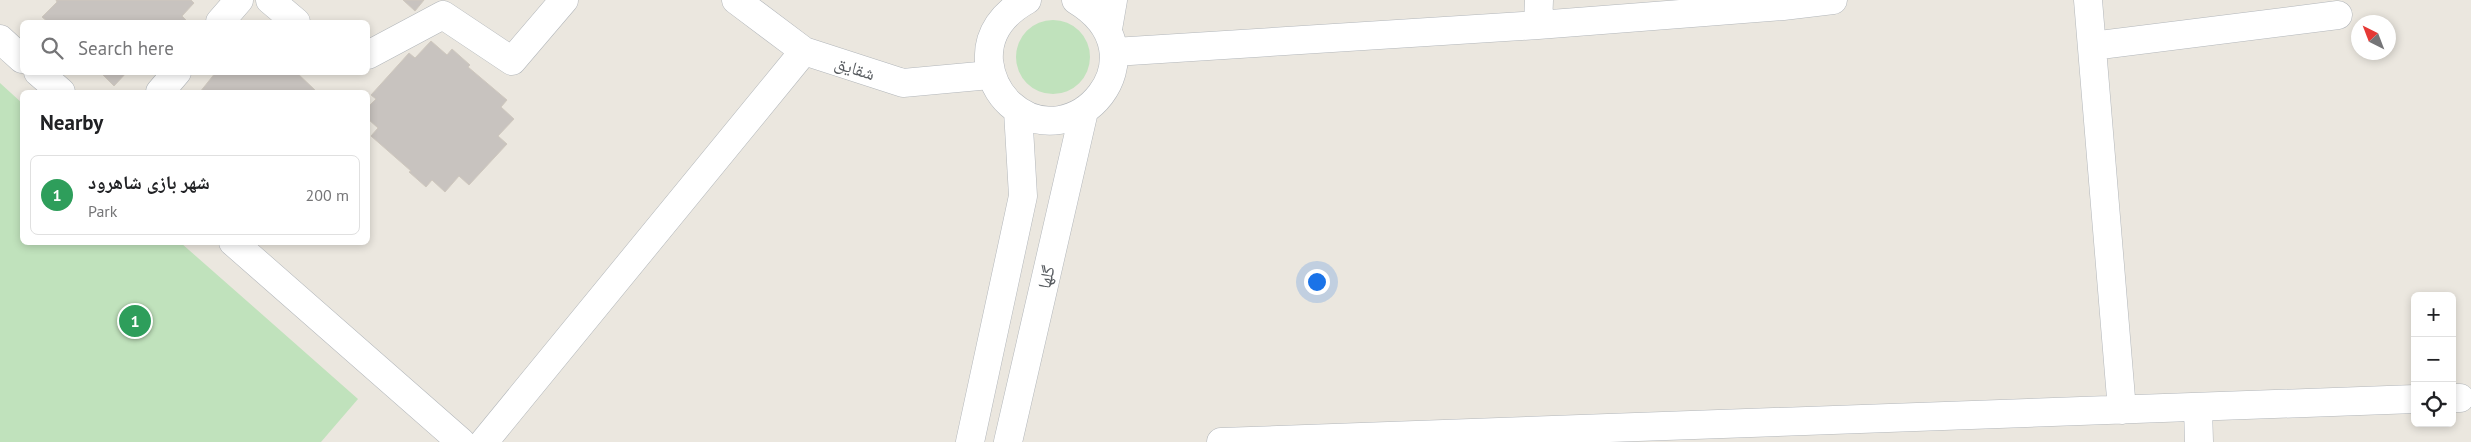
<!DOCTYPE html>
<meta charset="utf-8">
<style>
:root{--surface:#fff;--page:#f2f2f2;--text:#202124;--muted:#757577;--line:#e0e0e0;--accent:#0b8043}
body{margin:0;font-family:"PT Sans","Noto Naskh Arabic",sans-serif;background:var(--page);color:var(--text)}
.controls{position:absolute;right:15px;bottom:15px;display:grid;overflow:hidden;border-radius:8px;box-shadow:0 2px 8px #0003}
.controls button{width:45px;height:45px;display:grid;place-items:center;padding:0;border:0;border-bottom:1px solid var(--line);background:var(--surface);color:var(--text);font:25px sans-serif}
.compass{position:absolute;left:2351px;top:15px;width:45px;height:45px;border-radius:50%;background:var(--surface);box-shadow:0 2px 8px #0003;rotate:318deg}
.you{position:absolute;left:1316px;top:281px;width:18px;height:18px;margin:-12px;border:4px solid #fff;border-radius:50%;background:#1a73e8;box-shadow:0 0 0 8px #1a73e833}
.badge{display:grid;place-items:center;width:32px;height:32px;border-radius:50%;background:var(--accent);color:#fff;font-size:16px;font-weight:700}
.pin{position:absolute;translate:-50% -50%;border:2px solid #fff;box-shadow:0 1px 5px #0006}
.list{margin:0;padding:0;list-style:none}
h2{display:flex;justify-content:space-between;align-items:center;height:65px;margin:0;padding:0 20px;font-size:21px}
h2 small{font-size:16px;font-weight:400;color:var(--muted)}
.list li{display:grid;grid-template-columns:32px 1fr auto;gap:15px;align-items:center;box-sizing:border-box;height:80px;margin:0 10px 10px;padding:0 10px;border:1px solid var(--line);border-radius:8px}
.list b{display:block;font-size:19px;white-space:nowrap}
.list p{margin:0;font-size:16px;white-space:nowrap;color:var(--muted)}
.list em{font-size:16px;font-style:normal;color:var(--muted)}
.icon{flex:none;width:28px;height:28px;fill:none;stroke:currentColor;stroke-width:2;stroke-linecap:round;stroke-linejoin:round}
.map{position:relative;flex:none;width:2471px;height:442px;overflow:hidden}
.search{position:absolute;background:var(--surface);box-shadow:0 2px 8px #0003;left:20px;top:20px;width:350px;height:55px;display:flex;align-items:center;gap:12px;box-sizing:border-box;padding:0 18px;border-radius:8px;color:var(--muted);font-size:19px}
.panel{position:absolute;background:var(--surface);box-shadow:0 2px 8px #0003;left:20px;top:90px;width:350px;height:155px;border-radius:8px}
.map>svg:first-child{display:block}
.green{fill:#c0e2bc}
.building{fill:#c8c3bf;stroke:#cfc8be}
.lines{fill:none;stroke-linecap:round;stroke-linejoin:round}
.minor-casing{stroke:#b2b6ba;stroke-width:29}
.tertiary-casing{stroke:#b2b6ba;stroke-width:29}
.minor{stroke:#fff;stroke-width:28}
.tertiary{stroke:#fff;stroke-width:28}
.labels{text-anchor:middle;dominant-baseline:central;stroke-width:4;stroke-linejoin:round;paint-order:stroke}
.street-label{font-size:18px;fill:#585c60;stroke:#fff}
</style>
<div class="map">
<svg width="2471" height="442" viewBox="0 0 2471 442">
<rect width="100%" height="100%" fill="#ebe7df"/>
<path class="green" d="M1016 57a37 37 0 1 1 74 0a37 37 0 1 1-74 0Z
M0 83 22 103V242L181 243 358 399 321 442H0Z"/>
<path class="building" d="M56 0H191L194 3 182 16 188 22H48L42 17 57 2Z
M403 0H424L415 11Z
M431 41 447 55 452 49 470 65 468 67 507 100 501 107 514 119 498 136 507 144 469 185 459 176 445 192 432 180 426 187 409 172 411 171 371 136 378 128 368 119V107L376 99 371 95 409 53 415 58Z
M100 72H127L114 86Z
M216 72H296L316 91 315 92H200Z"/>
<g class="lines">
<g class="minor-casing">
<path id="minor" d="M270 0 296 22
M736 0 804 51 903 83 990 75
M2088 0 2122 410
M220 22 239 0
M1538 25 1539 0
M1108 29 1113 0
M0 39 22 59
M2092 46 2338 15
M1114 52 1538 25 1783 6 1833 0
M368 55 443 15 512 61 564 0
M38 72 61 92
M160 92 177 72
M233 242 461 442
M2452 398H2460
M2198 408 2199 442
M484 442 804 51
M1221 442 2415 399"/>
</g>
<g class="tertiary-casing">
<path id="tertiary" d="M1027 0C1004 13 987 33 989 61 991 78 997 92 1010 104 1073 162 1167 55 1076 0
M970 442 1023 196 1018 111
M1008 442 1084 111"/>
</g>
<use href="#minor" class="minor"/>
<use href="#tertiary" class="tertiary"/>
</g>
<g class="labels">
<g class="street-label">
<text transform="translate(855 68) rotate(18)">شقایق</text>
<text transform="translate(1046 277) rotate(-77)">گلها</text>
</g>
</g>
</svg>
<div class="controls">
<button>+</button>
<button>−</button>
<button><svg class="icon" aria-label="locate" viewBox="0 0 24 24"><circle cx="12" cy="12" r="6"/><path d="M12 2v4M12 18v4M2 12h4M18 12h4"/></svg></button>
</div>
<svg class="compass" viewBox="-18 -18 36 36"><path d="M0-13l5 13h-10z" fill="#e53935"/><path d="M0 13l5-13h-10z" fill="#757577"/></svg>
<div class="you"></div>
<div class="pin badge" style="left:135px;top:321px;background:#2e9e5b">1</div>
<div class="search"><svg class="icon" aria-label="search" viewBox="0 0 24 24"><circle cx="10" cy="10" r="6"/><path d="M15 15l6 6"/></svg>Search here</div>
<section class="panel">
<h2>Nearby<small></small></h2>
<ul class="list">
<li><span class="badge" style="background:#2e9e5b">1</span><div><b>شهر بازی شاهرود</b><p>Park</p></div><em>200 m</em></li>
</ul>
</section>
</div>
